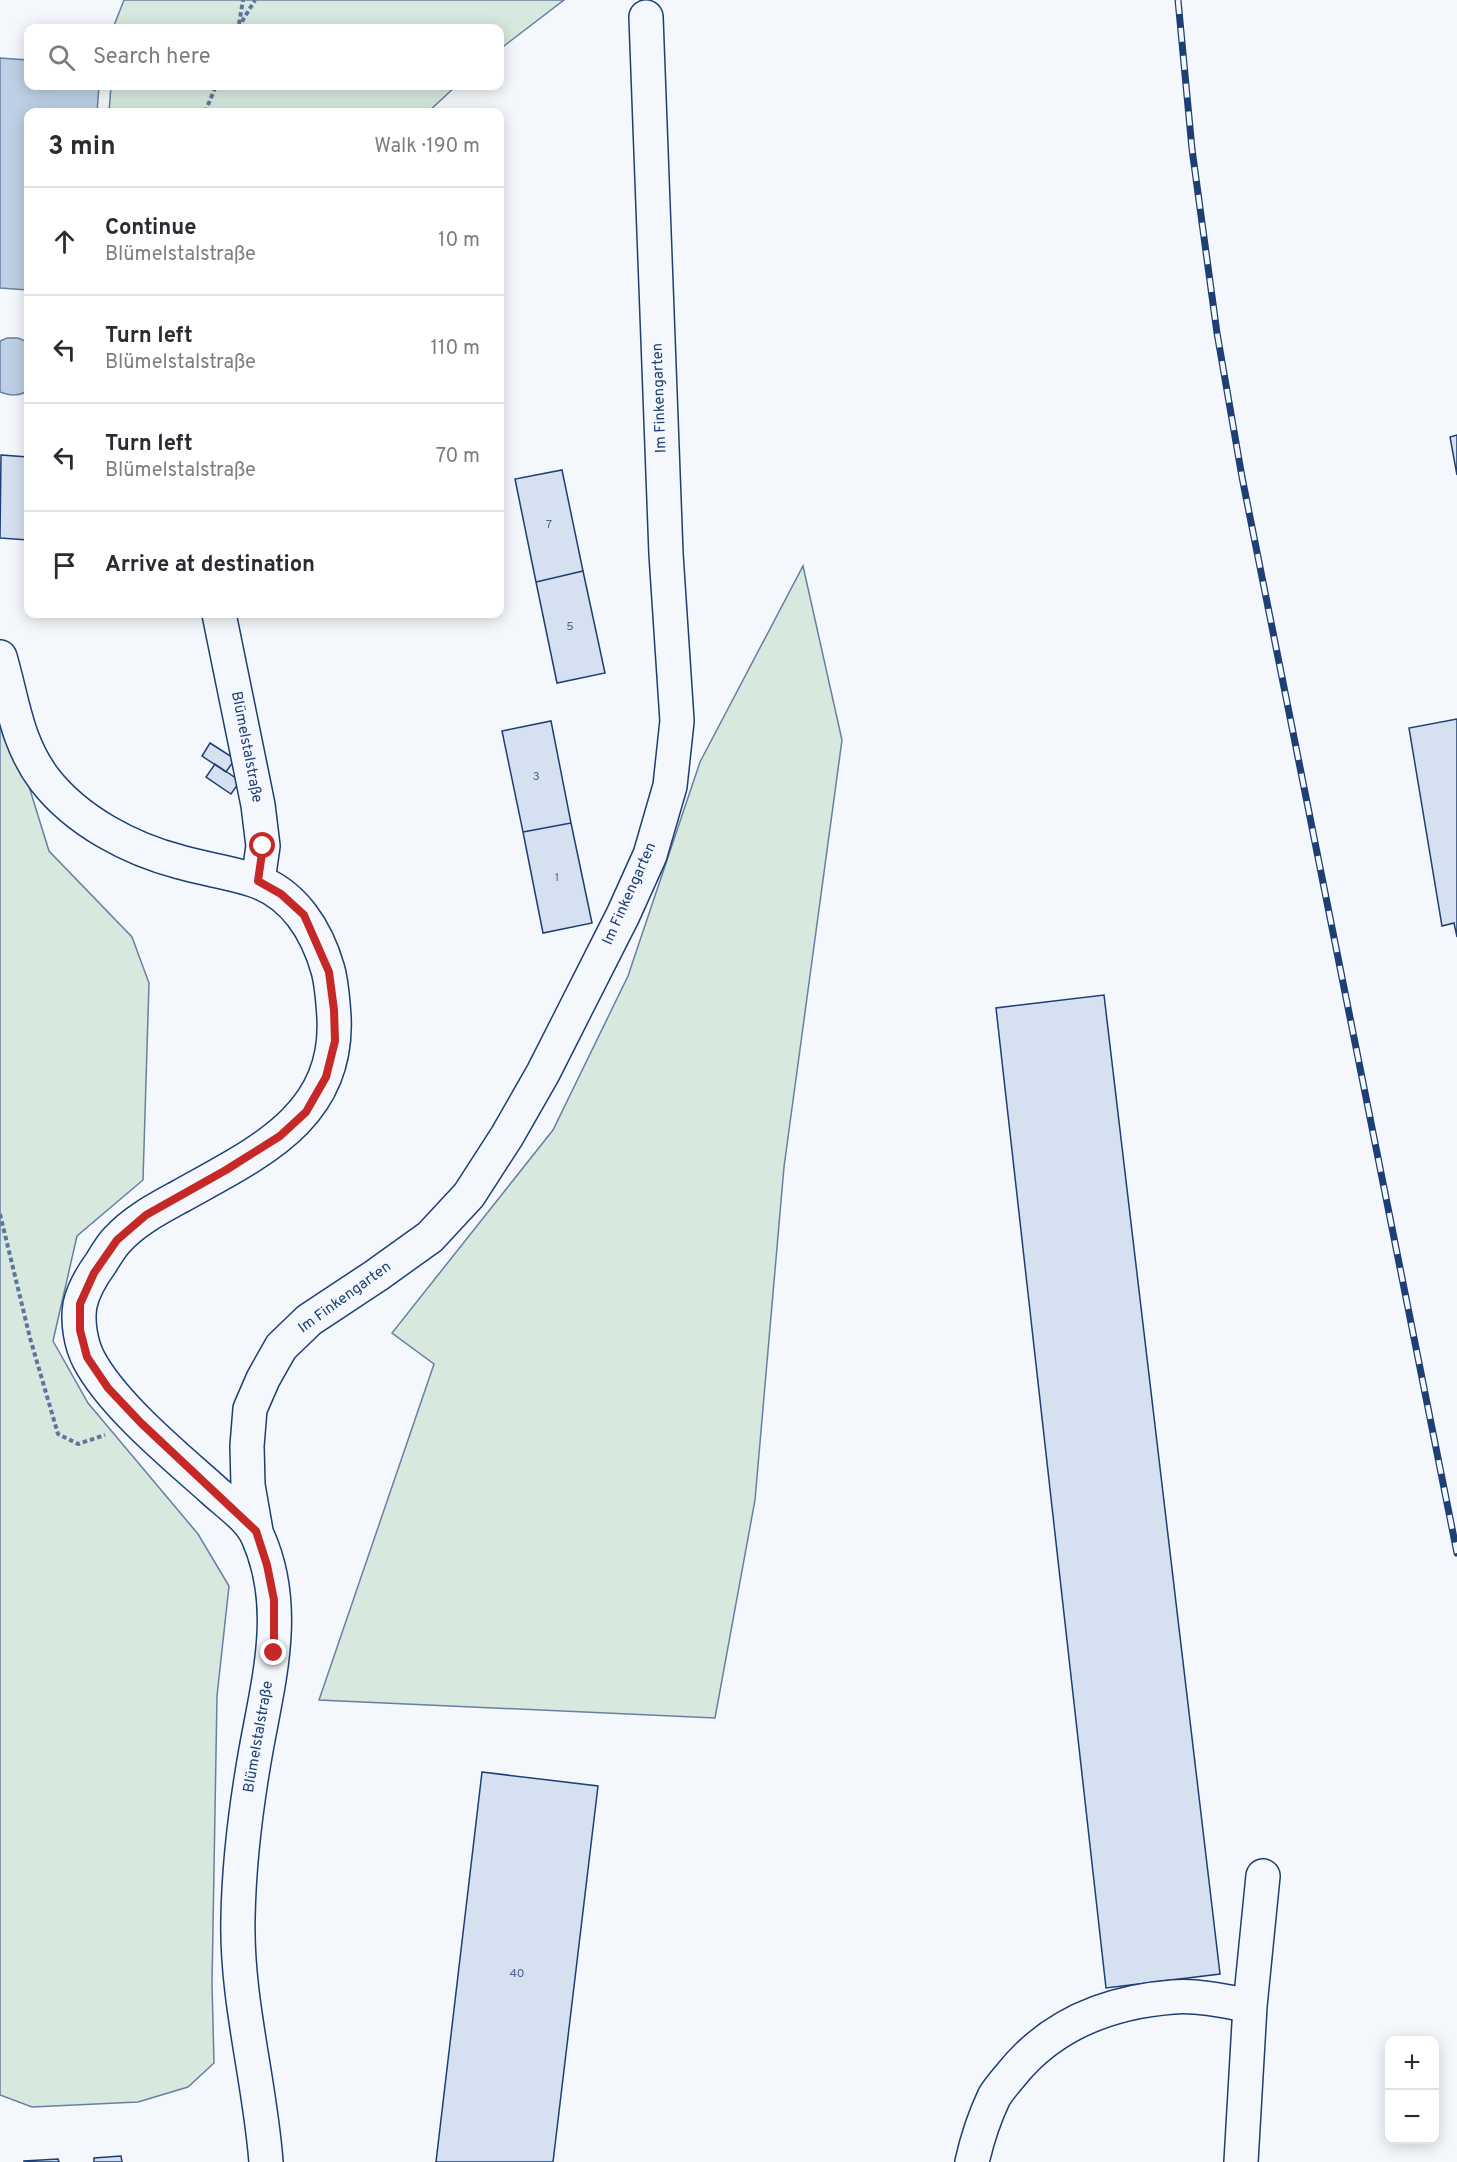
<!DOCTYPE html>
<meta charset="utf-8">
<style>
:root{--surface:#fff;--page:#f2f2f3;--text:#2b2b33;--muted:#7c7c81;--line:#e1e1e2}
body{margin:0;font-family:Overpass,sans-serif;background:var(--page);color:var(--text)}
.controls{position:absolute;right:18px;bottom:18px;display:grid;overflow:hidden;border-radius:12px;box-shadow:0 3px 15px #0003}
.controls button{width:54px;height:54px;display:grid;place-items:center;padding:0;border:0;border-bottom:2px solid var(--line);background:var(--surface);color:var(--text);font:30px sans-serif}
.stop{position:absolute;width:18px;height:18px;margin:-14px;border:4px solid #c62828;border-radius:50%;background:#fff}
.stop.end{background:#c62828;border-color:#fff;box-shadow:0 2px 6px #0008}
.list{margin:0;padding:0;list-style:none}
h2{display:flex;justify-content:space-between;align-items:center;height:78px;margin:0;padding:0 24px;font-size:26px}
h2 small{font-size:20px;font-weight:400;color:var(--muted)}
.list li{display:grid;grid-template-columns:39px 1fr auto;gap:18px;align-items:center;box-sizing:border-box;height:108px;padding:0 24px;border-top:2px solid var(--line)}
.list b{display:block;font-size:22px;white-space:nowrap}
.list p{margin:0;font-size:20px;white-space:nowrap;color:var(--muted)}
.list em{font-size:20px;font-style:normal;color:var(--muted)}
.icon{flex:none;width:33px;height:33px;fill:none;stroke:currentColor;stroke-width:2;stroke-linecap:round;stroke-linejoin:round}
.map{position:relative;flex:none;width:1457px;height:2162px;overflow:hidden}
.search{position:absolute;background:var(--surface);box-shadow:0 3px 15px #0003;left:24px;top:24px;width:480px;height:66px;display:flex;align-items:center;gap:15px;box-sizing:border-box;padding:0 21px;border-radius:12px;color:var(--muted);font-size:22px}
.panel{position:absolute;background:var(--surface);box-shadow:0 3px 15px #0003;left:24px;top:108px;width:480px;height:510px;border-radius:12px}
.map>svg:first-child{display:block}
.green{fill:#d7e8df;stroke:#687fa3;stroke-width:1.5}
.water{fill:#bed0e5;stroke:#687fa3;stroke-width:1.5}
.building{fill:#d5e0f0;stroke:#1d3f73;stroke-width:1.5}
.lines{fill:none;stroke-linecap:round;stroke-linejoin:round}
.minor-casing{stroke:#1d3f73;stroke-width:36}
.path{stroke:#5e769c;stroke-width:4;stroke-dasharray:4.5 3;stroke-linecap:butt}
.minor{stroke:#f4f7fb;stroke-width:33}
.rail-casing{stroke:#1d3f73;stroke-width:7}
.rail{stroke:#f4f7fb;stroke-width:4.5;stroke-dasharray:14;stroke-linecap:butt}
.route{stroke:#c62828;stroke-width:8}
.labels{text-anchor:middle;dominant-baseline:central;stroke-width:4.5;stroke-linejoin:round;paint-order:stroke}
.number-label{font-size:12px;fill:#4b6792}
.street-label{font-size:15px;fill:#1d3f73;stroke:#f4f7fb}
</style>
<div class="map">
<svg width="1457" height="2162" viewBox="0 0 1457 2162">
<rect width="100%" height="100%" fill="#f4f7fb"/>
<path class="green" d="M124 0H564L500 49V28H113Z
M111 86H456L428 112H109Z
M803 566 842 740 784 1167 755 1500 715 1718 319 1700 434 1364 392 1333 553 1130 628 976 700 762Z
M0 693 49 851 132 937 149 983 143 1180 77 1236 53 1341 88 1403 198 1534 229 1586 217 1696 212 1984 214 2063 188 2087 138 2102 32 2107 0 2095Z"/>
<path class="water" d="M0 58 28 60V86H99L97 112H28V290L0 288Z
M7 338H18L28 342V391C18 396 11 396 0 392V341Z"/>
<path class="building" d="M1457 435V475L1450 437Z
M1 455 28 457V540L0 538Z
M562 470 583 571 536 582 515 479Z
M583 571 605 673 557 683 536 582Z
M1457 719V937L1454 923 1442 926 1409 728Z
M551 721 571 823 523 832 502 731Z
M210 743 235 759 226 772 202 756Z
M215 764 240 781 231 794 206 777Z
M571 823 592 923 543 933 523 832Z
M1104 995 1220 1974 1106 1988 996 1008Z
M482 1772 598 1786 553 2162H436Z
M121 2156 122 2162H94V2158Z
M58 2159 59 2162H24V2161Z"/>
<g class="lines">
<g class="minor-casing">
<path id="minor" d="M219 614 258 805 263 846 258 881
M0 657C13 701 16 742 45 780 77 821 130 849 180 862 204 869 229 872 253 880 294 893 317 931 328 970 332 985 333 1002 334 1017 339 1119 255 1154 179 1197 157 1209 134 1221 117 1240 111 1246 106 1255 101 1263 93 1274 83 1291 80 1305 77 1322 81 1345 89 1360 113 1405 174 1455 212 1489 227 1503 250 1518 258 1537 289 1607 269 1678 256 1750 246 1806 239 1861 238 1918 236 2000 260 2081 266 2162
M256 1531 248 1485 247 1446 250 1409 263 1379 281 1347 309 1320 377 1275 430 1237 469 1195 507 1136 543 1073 623 915 650 855 670 786 677 721 666 554 646 17
M1250 2006 1263 1876
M972 2162C977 2140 984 2118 994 2097 998 2090 1005 2082 1010 2076 1051 2024 1108 2002 1173 1997 1198 1995 1225 2001 1250 2006L1241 2162"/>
</g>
<path class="path" d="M239 24 243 0
M238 28 255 0
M205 112 216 86
M0 1214 30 1338 58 1434 78 1444 105 1435"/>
<use href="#minor" class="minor"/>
<g class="rail-casing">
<path id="rail" d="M1178 0 1192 149 1217 333 1242 477 1457 1553"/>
</g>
<use href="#rail" class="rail"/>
</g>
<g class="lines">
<path class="route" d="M263 846 258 881 281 894 304 915 329 972 334 1010 335 1041 326 1077 306 1112 280 1136 226 1170 146 1215 117 1240 94 1273 80 1304V1330L87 1357 108 1388 141 1423 256 1531 267 1565 274 1600V1653"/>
</g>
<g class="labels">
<g class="number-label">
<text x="549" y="525">7</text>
<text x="570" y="627">5</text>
<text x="536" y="777">3</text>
<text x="557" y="878">1</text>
<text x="517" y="1974">40</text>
</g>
<g class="street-label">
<text transform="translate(660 398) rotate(-92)">Im Finkengarten</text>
<text transform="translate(246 747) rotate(79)">Blümelstalstraße</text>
<text transform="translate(630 894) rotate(-66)">Im Finkengarten</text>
<text transform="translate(345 1298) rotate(-36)">Im Finkengarten</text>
<text transform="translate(259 1737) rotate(-80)">Blümelstalstraße</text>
</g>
</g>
</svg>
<div class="controls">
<button>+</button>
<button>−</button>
</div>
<div class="stop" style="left:263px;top:846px"></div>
<div class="stop end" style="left:274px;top:1653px"></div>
<div class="search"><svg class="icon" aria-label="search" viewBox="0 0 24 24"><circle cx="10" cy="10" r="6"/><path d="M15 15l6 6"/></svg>Search here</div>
<section class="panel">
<h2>3 min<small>Walk · 190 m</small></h2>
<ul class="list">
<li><svg class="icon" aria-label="ahead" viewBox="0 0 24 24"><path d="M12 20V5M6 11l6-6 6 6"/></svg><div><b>Continue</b><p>Blümelstalstraße</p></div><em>10 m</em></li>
<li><svg class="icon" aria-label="left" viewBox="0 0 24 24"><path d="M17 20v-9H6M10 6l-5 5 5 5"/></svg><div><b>Turn left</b><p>Blümelstalstraße</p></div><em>110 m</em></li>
<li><svg class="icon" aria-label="left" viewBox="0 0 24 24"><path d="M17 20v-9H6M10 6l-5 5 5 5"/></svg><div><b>Turn left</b><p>Blümelstalstraße</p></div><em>70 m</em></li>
<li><svg class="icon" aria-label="arrive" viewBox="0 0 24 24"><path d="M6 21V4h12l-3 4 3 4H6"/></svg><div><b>Arrive at destination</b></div></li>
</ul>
</section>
</div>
